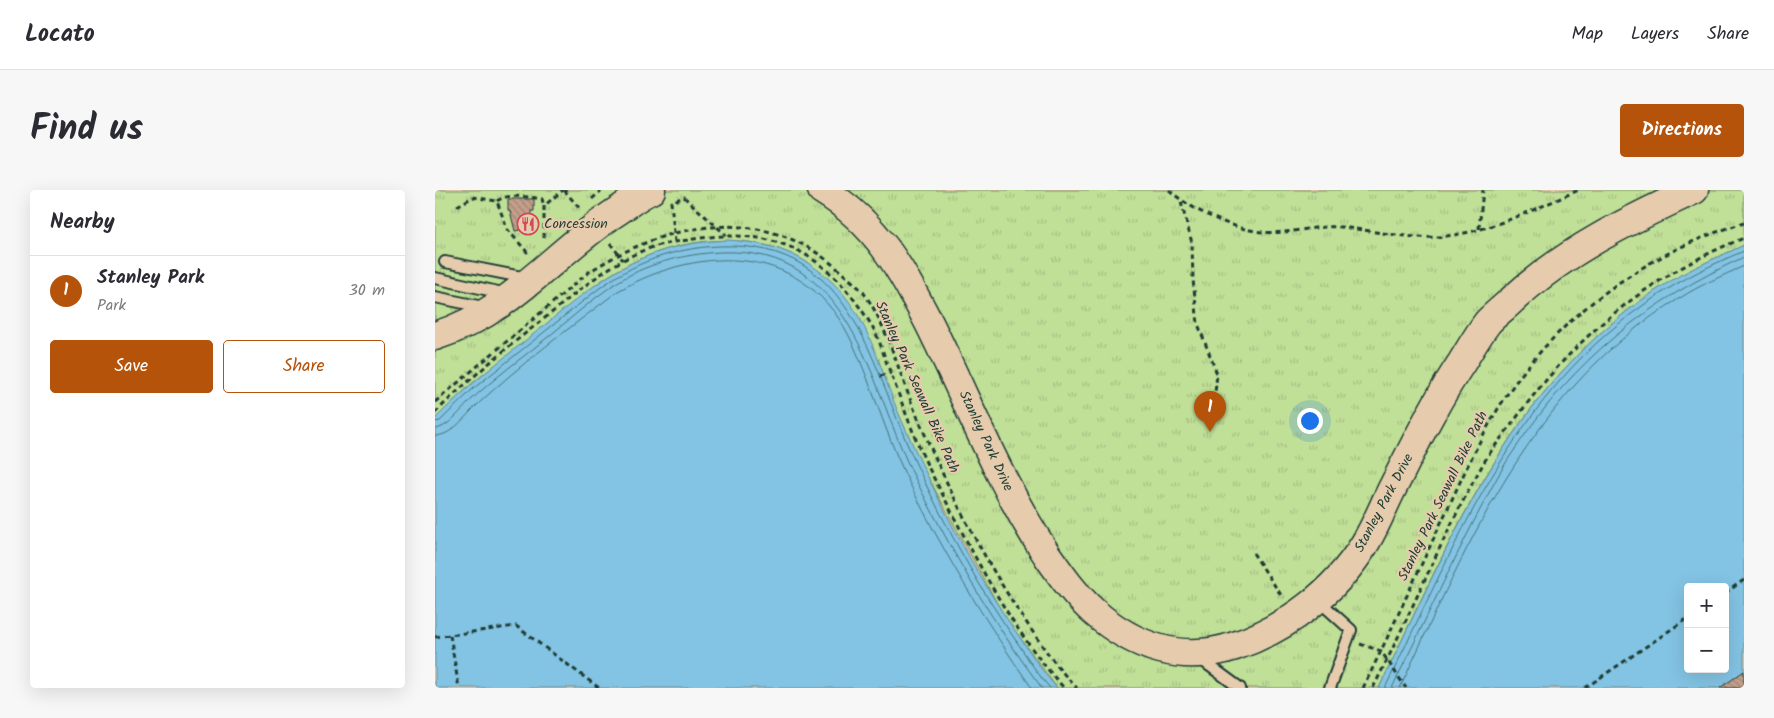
<!DOCTYPE html>
<meta charset="utf-8">
<style>
:root{--surface:#fff;--page:#f7f7f7;--text:#2b2b33;--muted:#7c7c81;--line:#e1e1e2;--accent:#b45309}
body{margin:0;font-family:Kalam,sans-serif;background:var(--page);color:var(--text)}
.controls{position:absolute;right:15px;bottom:15px;display:grid;overflow:hidden;border-radius:5px;box-shadow:0 5px 20px #0002}
.controls button{width:45px;height:45px;display:grid;place-items:center;padding:0;border:0;border-bottom:1px solid var(--line);background:var(--surface);color:var(--text);font:25px sans-serif}
.you{position:absolute;left:874px;top:230px;width:18px;height:18px;margin:-12px;border:4px solid #fff;border-radius:50%;background:#1a73e8;box-shadow:0 0 0 8px #1a73e833}
.badge{display:grid;place-items:center;width:32px;height:32px;border-radius:50%;background:var(--accent);color:#fff;font-size:16px;font-weight:700}
.pin{position:absolute;translate:-50% -41px;filter:drop-shadow(0 1px 2px #0008)}
.pin::after{content:'';position:absolute;top:26px;width:18px;height:15px;background:inherit;clip-path:polygon(0 0,100% 0,50% 100%)}
.list{margin:0;padding:0;list-style:none}
h2{display:flex;justify-content:space-between;align-items:center;height:65px;margin:0;padding:0 20px;font-size:21px}
h2 small{font-size:16px;font-weight:400;color:var(--muted)}
.list li{display:grid;grid-template-columns:32px 1fr auto;gap:15px;align-items:center;box-sizing:border-box;height:70px;padding:0 20px;border-top:1px solid var(--line)}
.list b{display:block;font-size:19px;white-space:nowrap}
.list p{margin:0;font-size:16px;white-space:nowrap;color:var(--muted)}
.list em{font-size:16px;font-style:normal;color:var(--muted)}
.actions{display:flex;gap:10px;padding:15px 20px}
.actions a{flex:1;padding:11px 0;border:1px solid var(--accent);border-radius:5px;text-align:center;font-size:18px;color:var(--accent)}
.actions .main{background:var(--accent);color:#fff}
.map{position:relative;flex:none;width:1309px;height:498px;overflow:hidden;border-radius:5px}
header{display:flex;align-items:center;gap:30px;box-sizing:border-box;height:70px;padding:0 25px;background:var(--surface);border-bottom:1px solid var(--line)}
header strong{font-size:24px}
nav{display:flex;gap:28px;margin-inline-start:auto;font-size:18px}
.intro{display:flex;align-items:center;justify-content:space-between;box-sizing:border-box;height:120px;padding:0 30px}
h1{margin:0;font-size:35px}
.button{padding:12px 22px;border-radius:5px;background:var(--accent);color:#fff;font-size:18px;font-weight:700}
main{display:flex;gap:30px;padding:0 30px}
aside{flex:1;background:var(--surface);border-radius:5px;box-shadow:0 5px 20px #0002}
.map>svg:first-child{display:block}
.park{fill:url(#park-tufts);stroke:#708e66}
.water{fill:#83c3e3;stroke:#5b8d9d;fill-rule:evenodd}
.lines{fill:none;stroke-linecap:round;stroke-linejoin:round}
.shore{stroke:#47737a;stroke-width:1}
.building{fill:url(#building-back-hatch);stroke:#1f3d34}
.lane-casing{stroke:#1f3d34;stroke-width:14}
.secondary-casing{stroke:#1f3d34;stroke-width:31}
.path{stroke:#1f3d34;stroke-width:3;stroke-dasharray:5 4;stroke-linecap:butt}
.lane{stroke:#e6ccad;stroke-width:10}
.secondary{stroke:#e6ccad;stroke-width:28}
.labels{text-anchor:middle;dominant-baseline:central;stroke-width:4.5;stroke-linejoin:round;paint-order:stroke}
.poi-label{font-size:14px;fill:#1f3d34;stroke:#e6ccad;text-anchor:start}
.street-label{font-size:14px;fill:#1f3d34;stroke:#e6ccad}
</style>
<header>
<strong>Locato</strong>
<nav><a>Map</a><a>Layers</a><a>Share</a></nav>
</header>
<div class="intro"><h1>Find us</h1><a class="button">Directions</a></div>
<main>
<aside>
<h2>Nearby<small></small></h2>
<ul class="list">
<li><span class="badge">1</span><div><b>Stanley Park</b><p>Park</p></div><em>30 m</em></li>
</ul>
<div class="actions"><a class="main">Save</a><a>Share</a></div>
</aside>
<div class="map">
<svg width="1309" height="498" viewBox="0 0 1309 498">
<defs>
<pattern id="park-tufts" width="24" height="20" patternUnits="userSpaceOnUse" patternTransform="scale(1.25)"><rect width="24" height="20" fill="#c0df97"/><path d="M3 7l-1-3M5 7V3M7 7l1-3M15 17l-1-3M17 17v-4M19 17l1-3" fill="none" stroke="#a5c083"/></pattern>
<pattern id="building-back-hatch" width="6" height="6" patternUnits="userSpaceOnUse" patternTransform="scale(1.25)"><rect width="6" height="6" fill="#c49f8b"/><path d="M-1 5l2 2M0 0l6 6M5-1l2 2" fill="none" stroke="#9f8372"/></pattern>
</defs>
<rect width="100%" height="100%" fill="#e7c8ab"/>
<filter id="ink" filterUnits="userSpaceOnUse"><feTurbulence type="fractalNoise" baseFrequency=".02" numOctaves="2"/><feDisplacementMap in="SourceGraphic" scale="10" xChannelSelector="R" yChannelSelector="G"/><feConvolveMatrix kernelMatrix="1 2 1 2 8 2 1 2 1" color-interpolation-filters="sRGB"/></filter>
<g filter="url(#ink)">
<path class="park" d="M0 0H1309V55C1284 67 1258 77 1234 92 1080 187 1019 342 944 498H622L568 424 487 276 463 223 373 73C307 32 218 51 159 96L35 195 0 229Z"/>
<path class="water" d="M293 50C333 53 362 61 393 88 435 125 445 182 467 231 501 306 538 382 586 449 598 466 608 483 622 498H0V229C29 199 62 173 95 147 163 92 200 54 293 50Z
M1309 55V498H944C1020 342 1080 187 1234 92 1258 77 1284 67 1309 55ZM1253 397H1290V479H1253Z"/>
<g class="lines">
<path class="shore" d="M0 232 5 231 39 198 162 100C197 73 239 58 284 56 423 50 436 182 483 278 512 339 545 400 584 455 594 470 603 485 615 498
M0 239C13 238 26 220 35 211 59 188 87 168 113 147 134 130 155 111 178 95 209 74 248 64 286 62 417 57 433 190 477 282 514 357 556 431 607 498
M0 246C17 246 30 226 42 215 84 175 136 137 183 101 268 53 372 53 418 154 437 196 450 241 470 284 506 359 549 430 597 498
M950 498C1026 345 1083 188 1238 96 1261 82 1285 71 1309 61
M957 498C984 444 1009 389 1037 335 1051 309 1063 283 1080 259 1140 169 1211 112 1309 67
M965 498C1034 351 1099 195 1245 108 1265 95 1287 86 1309 76"/>
</g>
<path class="building" d="M73 9H99V21H96L99 37 80 41 75 21 73 20Z
M1309 481V498H1285Z"/>
<g class="lines">
<g class="lane-casing">
<path id="lane" d="M10 72 92 88
M0 88 72 104
M0 107 48 117
M883 410 916 440 895 498
M764 468 805 498"/>
</g>
<g class="secondary-casing">
<path id="secondary" d="M387 0C442 33 466 79 494 133 533 211 564 293 612 365 626 385 640 405 659 422 699 457 748 474 800 456 852 438 900 402 929 355 941 336 949 314 959 295 980 254 1001 211 1027 172 1035 159 1043 145 1052 133 1059 125 1069 118 1077 110 1130 61 1194 30 1259 0
M0 146C78 121 116 65 181 22 192 15 204 5 216 0"/>
</g>
<path class="path" d="M129 0 146 20
M734 0C756 20 797 39 827 42 853 45 879 35 906 37 943 41 982 52 1019 45 1063 38 1104 17 1144 0
M157 9 167 0
M62 11C72 3 95 7 107 9L109 16
M746 12 757 53 758 90 763 134 782 184 780 203 771 208
M22 16 38 7 62 11 72 39 92 62 95 60
M1044 39 1048 0
M109 48V16L128 0
M240 52 236 12 249 7 291 45
M175 53 188 70
M445 186 456 183
M0 212 154 82C233 31 331 12 406 82 413 88 422 95 428 102 452 134 464 184 480 221 510 293 545 364 589 429 606 454 621 477 642 498
M0 223C36 187 75 155 115 124 142 102 168 79 200 64 219 55 239 52 259 49 343 36 393 64 437 136 443 146 447 159 451 171 462 200 473 230 485 259 494 281 507 302 517 323 548 383 583 448 629 498
M818 363 848 408
M1290 403 1309 390
M15 445 24 498
M0 447 81 436 164 498
M925 454 946 461 971 498
M928 498C957 439 984 379 1012 320 1032 277 1052 232 1080 193 1137 116 1218 60 1309 33
M938 498C976 424 1007 346 1048 274 1056 260 1067 247 1077 234 1138 148 1211 87 1309 48
M1150 498 1253 428"/>
<use href="#lane" class="lane"/>
<use href="#secondary" class="secondary"/>
</g>
</g>
<defs>
<g id="restaurant-ring" transform="scale(1.125)"><circle r="9.5" fill="#e6ccad" stroke="#d1495b" stroke-width="1.5"/><path d="M-5-6h1v4h1v-4h1v4h1v-4h1v5L-1.5 .5V6h-2V.5L-5-1ZM5-6V6H3V1.5H1.5Q1.5-4 5-6Z" fill="#d1495b"/></g>
</defs>
<g fill-rule="evenodd">
<use href="#restaurant-ring" x="93" y="34"/>
</g>
<g class="labels">
<g class="poi-label">
<text x="109" y="34">Concession</text>
</g>
<g class="street-label">
<text transform="translate(482 197) rotate(66)">Stanley Park Seawall Bike Path</text>
<text transform="translate(551 251) rotate(65)">Stanley Park Drive</text>
<text transform="translate(1008 306) rotate(-64)">Stanley Park Seawall Bike Path</text>
<text transform="translate(949 313) rotate(-62)">Stanley Park Drive</text>
</g>
</g>
</svg>
<div class="controls">
<button>+</button>
<button>−</button>
</div>
<div class="you"></div>
<div class="pin badge" style="left:775px;top:242px">1</div>
</div>
</main>
